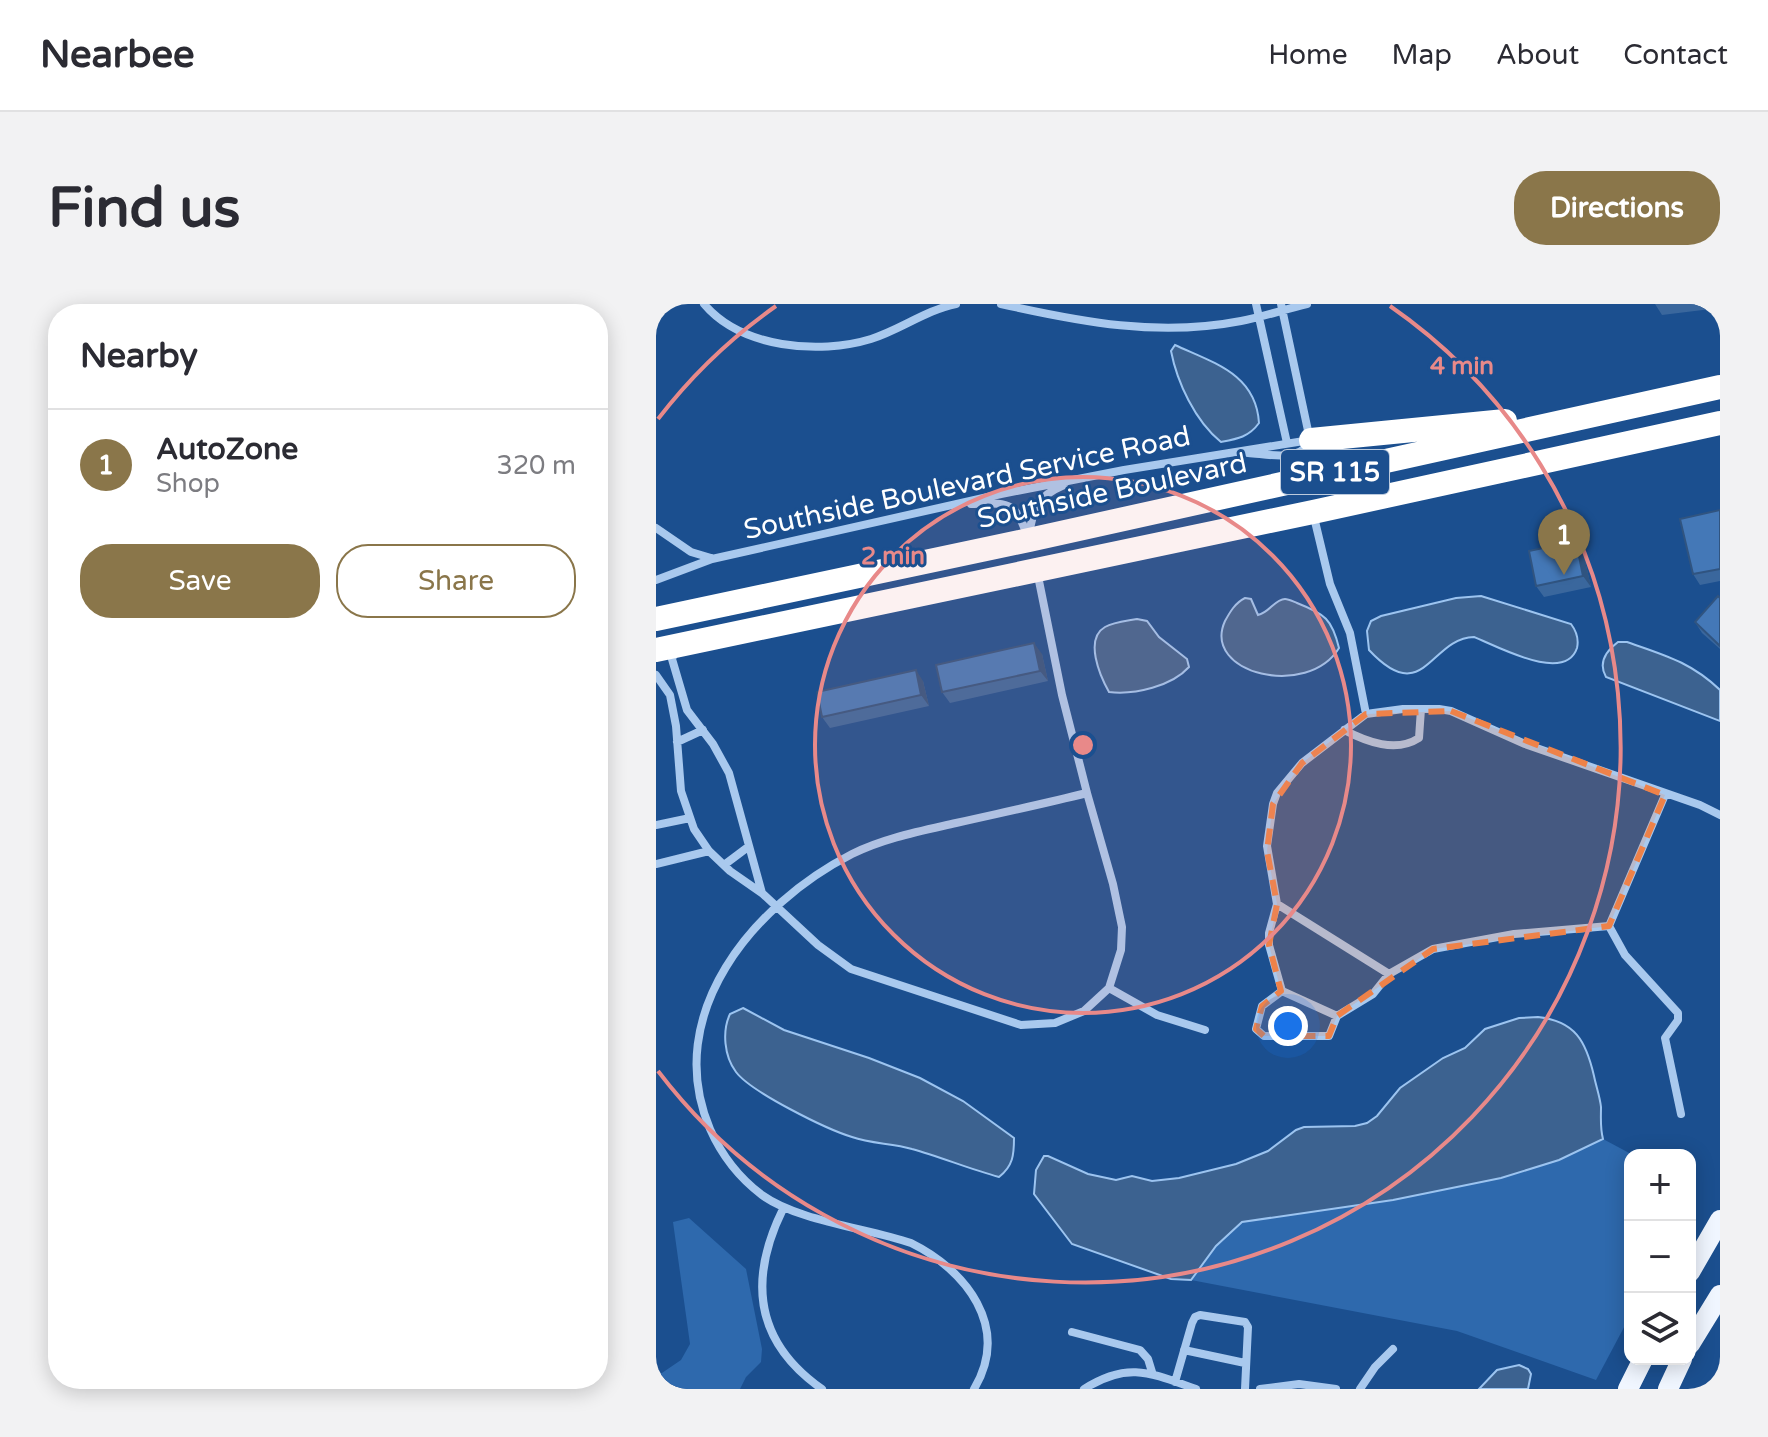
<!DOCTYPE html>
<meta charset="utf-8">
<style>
:root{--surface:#fff;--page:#f2f2f3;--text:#2b2b33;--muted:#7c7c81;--line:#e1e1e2;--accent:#8a764a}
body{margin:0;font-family:"Varela Round",sans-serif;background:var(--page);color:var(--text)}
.controls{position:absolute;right:24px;bottom:24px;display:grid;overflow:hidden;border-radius:16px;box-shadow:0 4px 20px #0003}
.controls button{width:72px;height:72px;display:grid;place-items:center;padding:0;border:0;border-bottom:2px solid var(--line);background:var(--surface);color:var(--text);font:40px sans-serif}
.you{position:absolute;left:632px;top:722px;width:28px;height:28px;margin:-20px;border:6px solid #fff;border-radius:50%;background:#1a73e8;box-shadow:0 0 0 12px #1a73e833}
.badge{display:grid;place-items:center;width:52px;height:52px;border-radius:50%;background:var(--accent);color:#fff;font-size:26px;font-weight:700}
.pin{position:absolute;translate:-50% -66px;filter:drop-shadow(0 2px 4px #0008)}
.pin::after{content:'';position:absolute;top:42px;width:28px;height:24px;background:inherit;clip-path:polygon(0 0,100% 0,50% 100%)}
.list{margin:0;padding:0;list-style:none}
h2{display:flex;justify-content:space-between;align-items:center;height:104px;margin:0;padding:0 32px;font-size:34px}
h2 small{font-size:26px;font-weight:400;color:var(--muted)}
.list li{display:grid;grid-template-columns:52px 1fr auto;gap:24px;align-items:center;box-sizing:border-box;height:112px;padding:0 32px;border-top:2px solid var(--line)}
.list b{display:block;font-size:30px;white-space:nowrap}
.list p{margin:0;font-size:26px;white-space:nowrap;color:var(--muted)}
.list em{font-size:26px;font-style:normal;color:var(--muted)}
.actions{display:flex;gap:16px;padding:24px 32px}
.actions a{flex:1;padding:18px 0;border:2px solid var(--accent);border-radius:32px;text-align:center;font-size:28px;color:var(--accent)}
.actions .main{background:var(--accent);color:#fff}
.icon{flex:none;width:44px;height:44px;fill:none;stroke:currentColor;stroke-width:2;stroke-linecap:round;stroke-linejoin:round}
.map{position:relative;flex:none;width:1064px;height:1085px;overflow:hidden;border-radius:32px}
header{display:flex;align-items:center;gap:48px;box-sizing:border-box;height:112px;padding:0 40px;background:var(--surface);border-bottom:2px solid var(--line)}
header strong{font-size:38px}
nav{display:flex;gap:44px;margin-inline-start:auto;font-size:28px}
.intro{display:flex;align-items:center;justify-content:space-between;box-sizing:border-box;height:192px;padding:0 48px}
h1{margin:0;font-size:56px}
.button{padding:20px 36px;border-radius:32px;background:var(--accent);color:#fff;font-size:28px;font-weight:700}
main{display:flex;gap:48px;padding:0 48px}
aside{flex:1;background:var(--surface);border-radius:32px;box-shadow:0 4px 20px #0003}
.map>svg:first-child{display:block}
.green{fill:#2e69ad}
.water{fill:#3c6290;stroke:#9cc4f0;stroke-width:2}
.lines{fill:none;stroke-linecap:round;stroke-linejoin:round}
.street{stroke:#a9c9ee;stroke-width:8}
.primary{stroke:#f0f6ff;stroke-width:20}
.highway{stroke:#fff;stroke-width:24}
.wall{fill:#3a679d}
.shaded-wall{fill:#305480}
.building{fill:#4478b7;stroke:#305480;stroke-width:2}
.marked{fill:#ee8249;fill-opacity:0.2;stroke:#ee8249;stroke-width:6;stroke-dasharray:16 10;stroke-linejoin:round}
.ring{fill:none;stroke:#e88989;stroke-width:4}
.labels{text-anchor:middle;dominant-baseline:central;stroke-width:6;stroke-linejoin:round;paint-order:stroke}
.shield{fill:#1b4f8f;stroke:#bbcadd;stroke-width:2}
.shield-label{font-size:26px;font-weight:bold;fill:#fff}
.street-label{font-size:28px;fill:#fff;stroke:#1b4f8f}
.centre{fill:#e88989;stroke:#1b4f8f;stroke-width:4}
.ring-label{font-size:24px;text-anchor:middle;font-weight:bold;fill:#e88989;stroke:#1b4f8f;stroke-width:6;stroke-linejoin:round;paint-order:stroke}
</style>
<header>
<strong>Nearbee</strong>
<nav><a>Home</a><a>Map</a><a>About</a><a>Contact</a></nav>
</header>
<div class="intro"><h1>Find us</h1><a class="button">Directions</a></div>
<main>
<aside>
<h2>Nearby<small></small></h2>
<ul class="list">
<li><span class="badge">1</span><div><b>AutoZone</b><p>Shop</p></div><em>320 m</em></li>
</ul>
<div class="actions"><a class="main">Save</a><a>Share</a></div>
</aside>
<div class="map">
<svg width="1064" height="1085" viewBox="0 0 1064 1085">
<rect width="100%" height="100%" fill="#1b4f8f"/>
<path class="green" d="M947 835 977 851H974V1012L940 1076 801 1027 535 976 560 942 586 918 737 896 845 874 903 856Z
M33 914 90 965 106 1045 105 1058 90 1073 84 1085H0V1073L25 1056 34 1040 17 918Z"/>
<path class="water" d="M519 41C558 59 600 70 603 119 593 133 581 135 565 138 539 117 521 78 515 47Z
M825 292 915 320C921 328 923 335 921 344 909 380 841 342 818 333 774 334 768 405 713 346L711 327 715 317 725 312 800 294Z
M589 294 595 295 602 311C613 309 619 295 629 295 633 295 638 298 641 299 669 310 676 315 683 344 652 395 545 370 569 317 574 308 579 299 589 294Z
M481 315 491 317 503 333 531 355 533 363C516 382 479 391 453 388 444 372 428 335 449 323 458 318 471 317 481 315Z
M962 338H971C1008 351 1035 358 1064 386V417L950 373C942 359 950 347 962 338Z
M87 704 128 726 213 754 264 774 307 797 358 834C358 851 357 862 343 873 313 865 285 853 256 845 236 839 215 840 196 833 170 825 95 788 80 768 68 752 66 727 74 710Z
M882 713C919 717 930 737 938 772 940 782 944 793 945 803 945 815 944 824 947 835L903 856 845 874 737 896 586 918 560 942 535 976 515 975 416 940 378 890 380 866 388 852H392L432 870 460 876 476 872 496 877 523 874 580 860 612 847 640 826 648 823 699 822 711 819 721 812 744 784 787 754 809 744 829 725 863 714Z
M863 1061 872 1065 875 1070 872 1085H823L841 1066Z"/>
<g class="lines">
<path class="street" d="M48 0C85 44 163 51 215 35 244 26 270 6 300 0
M345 0C425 18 503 33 585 17 607 13 629 5 651 0
M600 0 631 139
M625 0 654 136
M592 149C611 150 642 158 653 139
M315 200C353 199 360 196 372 235
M657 209 674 280 694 329 710 410
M0 224 35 248 55 254
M373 231C377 204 382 192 408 181
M0 276 56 255 345 190 468 166 654 136
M19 347 16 355 31 406 57 440 73 469 106 589
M0 371 14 391 20 422 25 487 38 525 53 547 74 567 107 590 162 641 195 665 365 721 399 719 428 707 453 684 465 646 466 623 457 580 431 489 406 391 381 267
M688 426C711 438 740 449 763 434L765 405
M21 438 47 426
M0 521 34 514
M0 560 53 547
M68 561 92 543
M621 600 733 670
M953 622 969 651 1022 709V716L1009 734 1025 810
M953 622 1009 491
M453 684 501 711 549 726
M626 687 613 641V629L621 600 611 542 617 500 621 489 646 459 710 410 747 405H783L795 407 869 440 1044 501 1064 511
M626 687 606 702 600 725 608 732H673L681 712 717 690 733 670 777 645 858 630 953 622
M626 687 681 712
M127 905C92 976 99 1038 166 1085
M416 1028 484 1046 492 1055 496 1068
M528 1046 589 1059
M519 1078 536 1019 539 1013 544 1011 589 1018 592 1023 589 1085
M318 1085C355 1023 310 966 255 939 211 924 142 917 106 891 82 873 66 852 54 825 5 710 98 600 196 550 228 534 265 527 300 519 344 509 387 500 431 489
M428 1085C472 1057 495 1069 540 1085
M604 1085 643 1080 680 1085
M704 1085 719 1063 737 1045"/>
<path class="primary" d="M1034 968 1064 916
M1034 1040 1064 991
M972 1085 987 1055
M1012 1085 1026 1055"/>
<path class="highway" d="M655 136 849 117
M0 315 373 236 1064 83
M0 346 657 208 1064 119"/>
</g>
<path class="wall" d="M999 0H1054L1055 5 1006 11Z
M1064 206V277L1044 281 1037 270Z
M927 248 935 283 888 293 880 282Z
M1064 294V345L1046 329 1039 318Z
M386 350 392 377 294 399 286 388Z
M267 377 273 402 174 424 166 413Z"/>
<path class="shaded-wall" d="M920 237 927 248 935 283 927 272Z
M378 339 386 350 392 377 384 367Z
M260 366 267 377 273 402 265 391Z"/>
<path class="building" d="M1064 206V265L1037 270 1024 215Z
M920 237 927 272 880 282 873 247Z
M1062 292 1064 294V342L1039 318Z
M378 339 384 367 286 388 280 361Z
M260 366 265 391 166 413 161 388Z"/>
<path class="marked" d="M795 407 1009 491 953 622 777 645 681 712 673 732H608L600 725 606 702 625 687 613 641 621 600 611 547 617 500 646 459 710 410Z"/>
<circle cx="427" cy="441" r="268" fill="#e88989" fill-opacity=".12"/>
<g class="ring">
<circle cx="427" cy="441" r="268"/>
<path d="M2 115A536 536 0 0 1 120 2M734 2A536 536 0 1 1 2 767"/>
</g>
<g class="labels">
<rect class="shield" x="625" y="146" width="108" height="44" rx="6"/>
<g class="shield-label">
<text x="679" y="168">SR 115</text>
</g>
<g class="street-label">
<text transform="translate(311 179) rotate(-12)">Southside Boulevard Service Road</text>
<text transform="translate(456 187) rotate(-12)">Southside Boulevard</text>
</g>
</g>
<circle cx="427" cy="441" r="12" class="centre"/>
<g class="ring-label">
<text x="806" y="70">4 min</text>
<text x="237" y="260">2 min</text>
</g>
</svg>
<div class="controls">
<button>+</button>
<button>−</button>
<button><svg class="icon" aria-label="layers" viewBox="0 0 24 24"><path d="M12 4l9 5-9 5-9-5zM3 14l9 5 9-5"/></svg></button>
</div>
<div class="you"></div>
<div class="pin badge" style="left:908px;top:271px">1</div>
</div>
</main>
